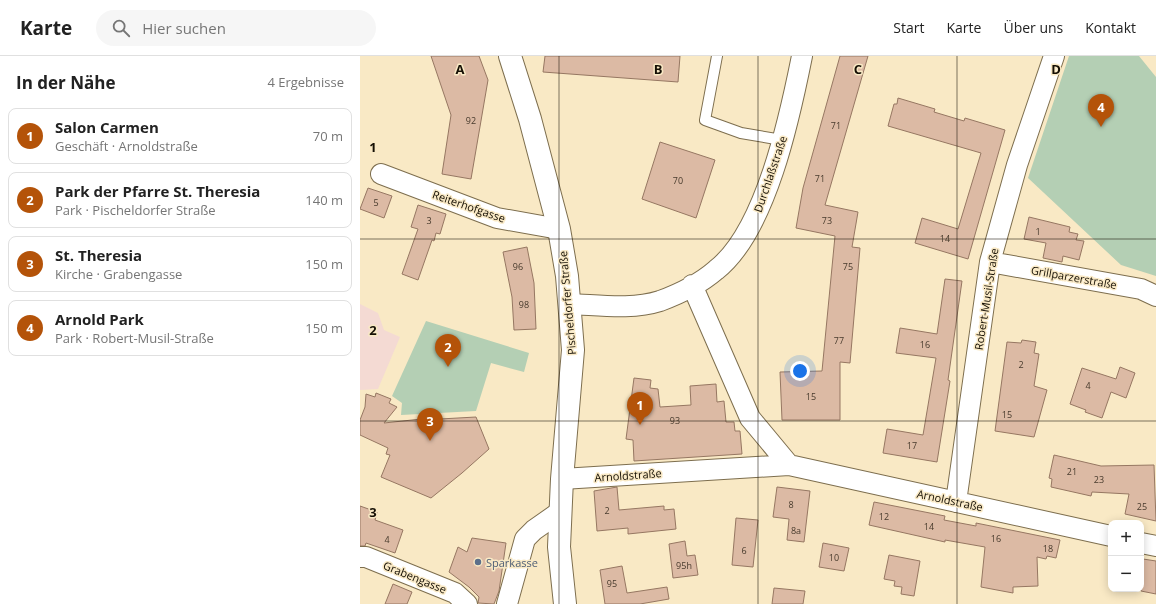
<!DOCTYPE html>
<html lang="de">
<meta charset="utf-8">
<style>
:root{--surface:#fff;--page:#f6f6f6;--text:#222;--muted:#767676;--line:#e0e0e0;--accent:#b45309}
body{margin:0;font-family:"Open Sans",sans-serif;background:var(--page);color:var(--text)}
.controls{position:absolute;right:12px;bottom:12px;display:grid;overflow:hidden;border-radius:8px;box-shadow:0 2px 10px #0003}
.controls button{width:36px;height:36px;display:grid;place-items:center;padding:0;border:0;border-bottom:1px solid var(--line);background:var(--surface);color:var(--text);font:20px sans-serif}
.you{position:absolute;left:440px;top:315px;width:14px;height:14px;margin:-10px;border:3px solid #fff;border-radius:50%;background:#1a73e8;box-shadow:0 0 0 6px #1a73e833}
.badge{display:grid;place-items:center;width:26px;height:26px;border-radius:50%;background:var(--accent);color:#fff;font-size:13px;font-weight:700}
.pin{position:absolute;translate:-50% -33px;filter:drop-shadow(0 1px 2px #0008)}
.pin::after{content:'';position:absolute;top:21px;width:14px;height:12px;background:inherit;clip-path:polygon(0 0,100% 0,50% 100%)}
.list{margin:0;padding:0;list-style:none}
h2{display:flex;justify-content:space-between;align-items:center;height:52px;margin:0;padding:0 16px;font-size:17px}
h2 small{font-size:13px;font-weight:400;color:var(--muted)}
.list li{display:grid;grid-template-columns:26px 1fr auto;gap:12px;align-items:center;box-sizing:border-box;height:56px;margin:0 8px 8px;padding:0 8px;border:1px solid var(--line);border-radius:8px}
.list b{display:block;font-size:15px;white-space:nowrap}
.list p{margin:0;font-size:13px;white-space:nowrap;color:var(--muted)}
.list em{font-size:13px;font-style:normal;color:var(--muted)}
.icon{flex:none;width:22px;height:22px;fill:none;stroke:currentColor;stroke-width:2;stroke-linecap:round;stroke-linejoin:round}
.map{position:relative;flex:none;width:796px;height:548px;overflow:hidden}
header{display:flex;align-items:center;gap:24px;box-sizing:border-box;height:56px;padding:0 20px;background:var(--surface);border-bottom:1px solid var(--line)}
header strong{font-size:19px}
nav{display:flex;gap:22px;margin-inline-start:auto;font-size:14px}
.search{width:280px;height:36px;background:var(--page);display:flex;align-items:center;gap:10px;box-sizing:border-box;padding:0 14px;border-radius:22px;color:var(--muted);font-size:15px}
main{display:flex}
aside{flex:1;background:var(--surface)}
.map>svg:first-child{display:block}
.education{fill:#f4dad3}
.green{fill:#b4cfb4}
.building{fill:#dcbaa4;stroke:#967762}
.lines{fill:none;stroke-linecap:round;stroke-linejoin:round}
.service-casing{stroke:#7d6e4e;stroke-width:12}
.minor-casing{stroke:#7d6e4e;stroke-width:22}
.secondary-casing{stroke:#7d6e4e;stroke-width:24}
.service{stroke:#fff;stroke-width:10}
.minor{stroke:#fff;stroke-width:20}
.secondary{stroke:#fff;stroke-width:22}
.grid{fill:none;stroke:#150f04;stroke-width:1;stroke-opacity:0.55}
.service-dot{fill:#5c6f8a;stroke:#f9e9c5;stroke-width:1.5}
.labels{text-anchor:middle;dominant-baseline:central;stroke-width:3;stroke-linejoin:round;paint-order:stroke}
.number-label{font-size:9px;fill:#473a2c}
.street-label{font-size:11px;fill:#150f04;stroke:#f9e9c5}
.service-label{font-size:11px;fill:#4e5e75;stroke:#f9e9c5;text-anchor:start}
.grid-label{font-size:13px;text-anchor:middle;font-weight:bold;fill:#150f04;stroke:#f9e9c5;stroke-width:3;stroke-linejoin:round;paint-order:stroke}
</style>
<header>
<strong>Karte</strong>
<div class="search"><svg class="icon" aria-label="search" viewBox="0 0 24 24"><circle cx="10" cy="10" r="6"/><path d="M15 15l6 6"/></svg>Hier suchen</div>
<nav><a>Start</a><a>Karte</a><a>Über uns</a><a>Kontakt</a></nav>
</header>
<main>
<aside>
<h2>In der Nähe<small>4 Ergebnisse</small></h2>
<ul class="list">
<li><span class="badge">1</span><div><b>Salon Carmen</b><p>Geschäft · Arnoldstraße</p></div><em>70 m</em></li>
<li><span class="badge">2</span><div><b>Park der Pfarre St. Theresia</b><p>Park · Pischeldorfer Straße</p></div><em>140 m</em></li>
<li><span class="badge">3</span><div><b>St. Theresia</b><p>Kirche · Grabengasse</p></div><em>150 m</em></li>
<li><span class="badge">4</span><div><b>Arnold Park</b><p>Park · Robert-Musil-Straße</p></div><em>150 m</em></li>
</ul>
</aside>
<div class="map">
<svg width="796" height="548" viewBox="0 0 796 548">
<rect width="100%" height="100%" fill="#f9e9c5"/>
<path class="education" d="M0 248 18 257 24 274 40 281 18 333 0 334Z"/>
<path class="green" d="M709 0H779L796 21V220L761 209 668 122Z
M66 265 169 297 164 316 131 307 116 355 41 359 42 347 32 340Z"/>
<path class="building" d="M71 0H119L128 24 111 123 82 118 91 59Z
M185 0H320L318 26 183 16Z
M480 0H508L465 149 498 156 492 191 500 192 490 307 480 306V364H422L420 316 462 315 475 180 436 172 443 132Z
M538 42 575 53 574 56 604 65 605 62 645 74 608 203 555 187 562 162 598 173 621 97 528 70 534 48H537Z
M300 86 355 104 336 162 282 143Z
M8 132 32 140 24 162 0 153Z
M58 149 86 158 80 178 76 177 74 185 72 184 58 224 42 218 58 173 51 171Z
M669 161 710 171 709 176 718 178 716 184 724 185 719 204 703 200 702 206 683 202 686 187 664 183Z
M167 191 174 227 176 273 154 274 152 241 143 196Z
M585 223 602 225 588 324 590 325 577 406 523 397 527 373 563 379 576 302 536 297 540 272 577 278Z
M662 284 676 286 674 297 679 298 674 330 687 334 674 381 635 375 647 286 661 287Z
M760 311 775 317 766 342 751 336 742 362 725 356 726 354 710 348 722 312 756 323Z
M274 322 291 324 290 332 298 333 300 351 331 349 330 330 356 328 357 346 364 345 366 366H374L375 375H380L382 398 274 405 273 384 266 383Z
M16 337 31 343 29 347 37 351 24 367 80 361V363L116 361 129 393 102 417 71 442 21 421 30 399 26 398 28 392 0 379V364L5 351 6 338 15 341Z
M694 399 741 410 794 409 796 465 765 458 769 438 732 436 731 440 691 431 692 423 689 422Z
M257 431 259 454 304 450V454L314 453 316 473 268 478V472L237 475 234 435Z
M417 431 450 435 444 486 427 484 429 463 413 461Z
M514 446 585 460 584 464 616 470V467L700 484 696 502 687 500 686 503 677 501 678 530 653 531V537L621 531 625 491 585 484V486L509 469Z
M0 450 17 456 15 464 43 474 35 497 6 487 5 490H0Z
M376 462 398 464 393 511 372 509Z
M112 482 146 487 139 535 134 548 118 547 119 541 109 531 89 516 98 491 107 496Z
M325 485 327 500 335 499 338 519 313 522 309 488Z
M463 487 489 492 484 515 459 511Z
M529 499 560 505 554 540 541 538 542 531 534 530 535 525 524 523Z
M783 503 796 505V538L781 535Z
M262 510 267 537 307 531 309 543 280 548H245L240 514Z
M33 528 52 536 47 548H25Z
M414 532 445 535 443 548H412Z"/>
<g class="lines">
<g class="service-casing">
<path id="service" d="M357 0 345 64 381 77 422 84"/>
</g>
<g class="minor-casing">
<path id="minor" d="M21 118 137 162 199 173
M630 206 781 233 796 240
M332 229 390 362 429 409
M210 248C239 249 272 254 300 245 319 238 341 227 356 214 406 175 430 60 442 0
M202 423 429 409 751 480
M596 446 630 206 657 109 694 0
M781 487 796 490
M0 501H6L95 537 107 548
M147 548 165 483 174 474 201 455"/>
</g>
<g class="secondary-casing">
<path id="secondary" d="M150 0 170 63 199 173 207 220 213 294 202 423 199 491 205 548"/>
</g>
<use href="#service" class="service"/>
<use href="#minor" class="minor"/>
<use href="#secondary" class="secondary"/>
</g>
<path class="grid" d="M199 0V548M398 0V548M597 0V548M0 183H796M0 365H796"/>
<circle class="service-dot" cx="118" cy="506" r="4"/>
<g class="labels">
<g class="number-label">
<text x="111" y="64">92</text>
<text x="476" y="69">71</text>
<text x="460" y="122">71</text>
<text x="318" y="124">70</text>
<text x="16" y="146">5</text>
<text x="69" y="164">3</text>
<text x="467" y="164">73</text>
<text x="678" y="175">1</text>
<text x="585" y="182">14</text>
<text x="158" y="210">96</text>
<text x="488" y="210">75</text>
<text x="164" y="248">98</text>
<text x="479" y="284">77</text>
<text x="565" y="288">16</text>
<text x="661" y="308">2</text>
<text x="728" y="329">4</text>
<text x="451" y="340">15</text>
<text x="647" y="358">15</text>
<text x="315" y="364">93</text>
<text x="552" y="389">17</text>
<text x="712" y="415">21</text>
<text x="739" y="423">23</text>
<text x="431" y="448">8</text>
<text x="782" y="450">25</text>
<text x="247" y="454">2</text>
<text x="524" y="460">12</text>
<text x="569" y="470">14</text>
<text x="436" y="474">8a</text>
<text x="636" y="482">16</text>
<text x="27" y="483">4</text>
<text x="688" y="492">18</text>
<text x="384" y="494">6</text>
<text x="474" y="501">10</text>
<text x="324" y="509">95h</text>
<text x="252" y="527">95</text>
</g>
<g class="street-label">
<text transform="translate(410 118) rotate(-71)">Durchlaßstraße</text>
<text transform="translate(109 150) rotate(19)">Reiterhofgasse</text>
<text transform="translate(714 221) rotate(10)">Grillparzerstraße</text>
<text transform="translate(626 243) rotate(-81)">Robert-Musil-Straße</text>
<text transform="translate(207 247) rotate(-95)">Pischeldorfer Straße</text>
<text transform="translate(268 419) rotate(-4)">Arnoldstraße</text>
<text transform="translate(590 444) rotate(12)">Arnoldstraße</text>
<text transform="translate(55 521) rotate(22)">Grabengasse</text>
</g>
<g class="service-label">
<text x="126" y="506">Sparkasse</text>
</g>
</g>
<g class="grid-label">
<text x="100" y="18">A</text>
<text x="298" y="18">B</text>
<text x="498" y="18">C</text>
<text x="696" y="18">D</text>
<text x="13" y="96">1</text>
<text x="13" y="279">2</text>
<text x="13" y="461">3</text>
</g>
</svg>
<div class="controls">
<button>+</button>
<button>−</button>
</div>
<div class="you"></div>
<div class="pin badge" style="left:280px;top:369px">1</div>
<div class="pin badge" style="left:88px;top:311px">2</div>
<div class="pin badge" style="left:70px;top:385px">3</div>
<div class="pin badge" style="left:741px;top:71px">4</div>
</div>
</main>
